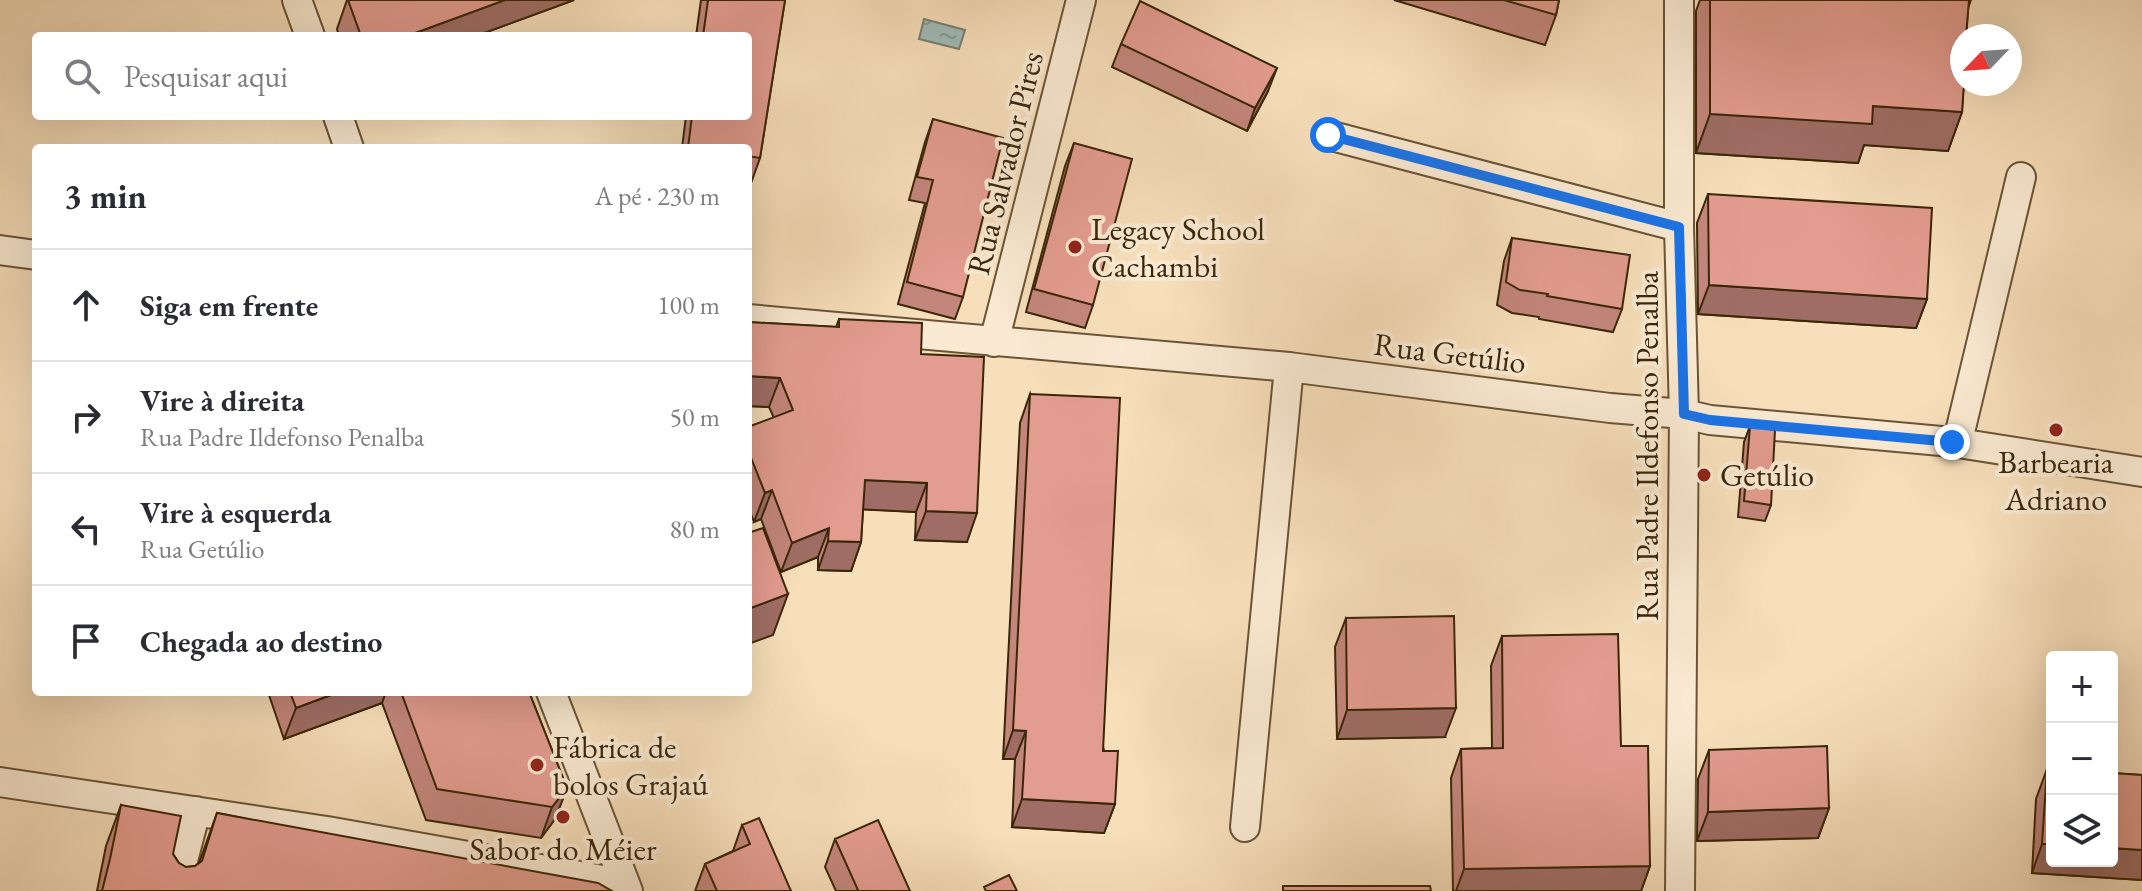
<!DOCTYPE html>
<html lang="pt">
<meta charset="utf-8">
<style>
:root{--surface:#fff;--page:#f2f2f3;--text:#2b2b33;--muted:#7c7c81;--line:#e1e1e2}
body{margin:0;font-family:"EB Garamond",serif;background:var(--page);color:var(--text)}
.controls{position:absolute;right:24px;bottom:24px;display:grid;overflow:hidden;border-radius:8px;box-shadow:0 8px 32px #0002}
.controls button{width:72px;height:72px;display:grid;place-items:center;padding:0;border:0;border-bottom:2px solid var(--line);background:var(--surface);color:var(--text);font:40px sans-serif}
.compass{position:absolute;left:1950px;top:24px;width:72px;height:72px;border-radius:50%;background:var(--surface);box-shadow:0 8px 32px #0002;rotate:245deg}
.stop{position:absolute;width:24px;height:24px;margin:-18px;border:6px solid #1a73e8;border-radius:50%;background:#fff}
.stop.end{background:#1a73e8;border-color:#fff;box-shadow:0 2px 8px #0008}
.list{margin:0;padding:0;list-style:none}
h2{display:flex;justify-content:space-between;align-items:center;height:104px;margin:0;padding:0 32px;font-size:34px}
h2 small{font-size:26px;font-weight:400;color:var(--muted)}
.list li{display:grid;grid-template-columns:52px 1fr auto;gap:24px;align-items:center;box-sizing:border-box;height:112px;padding:0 32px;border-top:2px solid var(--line)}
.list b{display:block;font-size:30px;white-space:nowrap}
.list p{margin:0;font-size:26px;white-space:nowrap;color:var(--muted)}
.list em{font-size:26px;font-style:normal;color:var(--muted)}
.icon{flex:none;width:44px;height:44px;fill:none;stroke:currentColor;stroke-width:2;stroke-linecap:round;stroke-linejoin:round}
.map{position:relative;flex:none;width:2142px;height:891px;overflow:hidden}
.search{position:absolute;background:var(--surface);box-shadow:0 8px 32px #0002;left:32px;top:32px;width:720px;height:88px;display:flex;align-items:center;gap:20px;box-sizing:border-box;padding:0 28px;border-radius:8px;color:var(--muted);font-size:30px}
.panel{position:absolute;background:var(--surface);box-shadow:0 8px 32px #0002;left:32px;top:144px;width:720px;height:552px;border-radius:8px}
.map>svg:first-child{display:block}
.water{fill:url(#water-ripples);stroke:#777f71;stroke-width:2}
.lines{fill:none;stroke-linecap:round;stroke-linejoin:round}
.minor-casing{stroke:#6a5434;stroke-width:32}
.minor{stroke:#faead3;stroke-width:28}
.wall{fill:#c3867c;stroke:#3b2607;stroke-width:2}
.shaded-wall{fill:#9f6d65;stroke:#3b2607;stroke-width:2}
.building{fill:#e39c90;stroke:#3b2607;stroke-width:2}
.route{stroke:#1a73e8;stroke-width:10}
.poi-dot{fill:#8f2418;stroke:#faead3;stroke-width:3}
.labels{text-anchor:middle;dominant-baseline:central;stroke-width:8;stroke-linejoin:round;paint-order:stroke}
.street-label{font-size:32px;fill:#3b2607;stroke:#faead3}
.poi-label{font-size:32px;fill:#3b2607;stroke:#faead3;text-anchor:start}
</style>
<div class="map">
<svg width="2142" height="891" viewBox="0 0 2142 891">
<defs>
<pattern id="water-ripples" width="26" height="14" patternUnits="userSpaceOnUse" patternTransform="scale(2)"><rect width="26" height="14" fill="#9fbbb8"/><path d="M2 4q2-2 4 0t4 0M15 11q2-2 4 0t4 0" fill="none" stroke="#839894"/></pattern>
</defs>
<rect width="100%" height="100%" fill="#f7dfbb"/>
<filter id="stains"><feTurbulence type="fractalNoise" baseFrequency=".0025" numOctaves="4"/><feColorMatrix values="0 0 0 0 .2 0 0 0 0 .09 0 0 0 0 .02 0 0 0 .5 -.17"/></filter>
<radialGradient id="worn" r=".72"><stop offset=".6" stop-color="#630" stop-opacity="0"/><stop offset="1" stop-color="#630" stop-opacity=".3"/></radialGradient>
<path class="water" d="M924 19 965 30 959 49 919 39Z"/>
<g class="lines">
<g class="minor-casing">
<path id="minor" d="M297 0 310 36
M1679 0V227L1684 414 1680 891
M338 116 349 148
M1328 135 1679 227
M0 250 36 255
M748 319 1289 367 1610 408 1684 414 1710 420 1952 442 2142 472
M994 342 1081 0
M1952 442 1960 432 2021 177
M551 692 628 891
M0 782 327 831 625 884
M1245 827 1289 367
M175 891 196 811"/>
</g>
<use href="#minor" class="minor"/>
</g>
<path class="wall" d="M347 0H574L476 36H339L337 29Z
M701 0H785L760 158 750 186H748V148H682L686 116H748V36H696Z
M1394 0H1559L1556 15 1545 45Z
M1700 0H1971L1968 8 1962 112 1948 151 1864 145 1858 163 1696 153V11Z
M1121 44 1268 91 1247 131 1112 67Z
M933 119 963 297 955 319 898 304 925 203 909 200 925 142Z
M1074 143 1093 305 1085 328 1026 312 1065 166Z
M1708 194 1927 299 1916 328 1698 314 1697 223Z
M1512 238 1622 309 1613 332 1539 319V317L1512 313 1497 305 1504 261Z
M839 319 921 354 967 542 915 540 916 512 863 509 861 542 851 571 818 570V557L781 572 761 519 754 522 748 506V427L774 418 769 407 748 406V322L836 327Z
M1030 394 1115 804 1104 833 1012 827 1015 759H1003L1020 423Z
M1750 426 1771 505 1765 521 1738 517 1744 442Z
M1346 618 1445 737 1337 739 1335 647Z
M1502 636 1621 746 1650 866 1641 891H1453L1451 778 1461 749 1492 748 1491 666Z
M268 692H529L567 788 555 819 541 838 426 820 382 703 284 739Z
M1709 750 1829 808 1818 838 1697 841 1698 779Z
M2047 769 2142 775V880L2032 873 2036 799Z
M121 805 173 854 179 863 186 867 195 866 199 863 217 813 612 891H97L106 846Z
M742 825 791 891H695L705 864 733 851Z
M835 839 910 891H836L825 867Z"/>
<path class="shaded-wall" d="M505 0H574L476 36H407Z
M1277 68 1268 91 1247 131 1255 108Z
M1873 106 1962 112 1948 151 1864 145 1858 163 1696 153 1710 114Z
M1709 285 1927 299 1916 328 1698 314Z
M748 376 780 378 769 407 748 406Z
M865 480 927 483 916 512 854 509Z
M772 490 761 519 754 522 765 493Z
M926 511 977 513 967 542 915 540Z
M829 528 818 557 781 572 792 543Z
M828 541 861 542 851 571 818 570Z
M788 594 773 635 748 644V609Z
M339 692H386L382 703 284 739 296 708Z
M1456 708 1445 737 1337 739 1347 710Z
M1013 730 1026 731 1015 759H1003Z
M567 788 555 819 541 838 552 807Z
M1022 799 1115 804 1104 833 1012 827Z
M1829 808 1818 838 1697 841 1708 812Z
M2042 844H2052V861H2112V848L2142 850V880L2032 873Z
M1650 866 1641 891H1456L1464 869Z"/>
<path class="building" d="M348 0H505L407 36H361Z
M708 0H785L760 158 748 156V148H688L692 116H748V36H703Z
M1504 0H1559L1556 15Z
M1710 0H1969L1966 36H1962V84H1964L1962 112 1873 106 1872 124 1710 114Z
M1140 1 1277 68 1255 108 1121 44Z
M933 119 1003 138 963 297 907 282 933 180 917 177Z
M1074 143 1132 159 1093 305 1034 289Z
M1708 194 1932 208 1927 299 1709 285Z
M1512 238 1630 255 1622 309 1547 296 1548 294 1520 290 1506 282Z
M839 319 922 323 921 354 984 357 977 513 926 511 927 483 865 480 861 542 828 541 829 528 792 543 772 490 765 493 748 450V427L793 410 780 378 748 376V322L839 327Z
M1030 394 1120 398 1103 751H1118L1115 804 1022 799 1026 731 1013 730Z
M1750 426 1775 430 1771 505 1744 501Z
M763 528 788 594 748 609V533Z
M1454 616 1456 708 1347 710 1346 618Z
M1618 634 1621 746H1648L1650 866 1464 869 1461 749 1503 748 1502 636Z
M290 692H339L296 708Z
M401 692H529L567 788 552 807 437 789Z
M1827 746 1829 808 1708 812 1709 750Z
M2047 769H2052V844H2042Z
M2112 773 2142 775V850L2112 848Z
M121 805 181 816 173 854 179 863 186 867 195 866 202 861 217 813 598 883 612 891H102L110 859Z
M759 818 791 891H717L705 864 750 844 742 825Z
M878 820 910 891H856L858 890 835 839Z
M1009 875 1017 891H986L984 887Z
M1283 886H1430L1431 891H1283Z"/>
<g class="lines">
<path class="route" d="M1328 135 1679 227 1684 414 1710 420 1952 442"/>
</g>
<g class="poi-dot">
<circle cx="1075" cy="247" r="8"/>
<circle cx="2056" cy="430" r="8"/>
<circle cx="1704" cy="475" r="8"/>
<circle cx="537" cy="765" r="8"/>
<circle cx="563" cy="817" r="8"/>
</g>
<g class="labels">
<g class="street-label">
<text transform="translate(1005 163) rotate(-76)">Rua Salvador Pires</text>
<text transform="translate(1450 353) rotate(7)">Rua Getúlio</text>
<text transform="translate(1647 446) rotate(-90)">Rua Padre Ildefonso Penalba</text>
</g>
<g class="poi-label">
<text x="1091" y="229">Legacy School<tspan x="1091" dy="37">Cachambi</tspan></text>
<text x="2056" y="462" text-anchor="middle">Barbearia<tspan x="2056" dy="37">Adriano</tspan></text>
<text x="1720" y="475">Getúlio</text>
<text x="553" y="747">Fábrica de<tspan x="553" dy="37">bolos Grajaú</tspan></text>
<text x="563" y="849" text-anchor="middle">Sabor do Méier</text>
</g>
</g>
<rect width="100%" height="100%" filter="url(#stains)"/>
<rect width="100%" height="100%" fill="url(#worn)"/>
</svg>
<div class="controls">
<button>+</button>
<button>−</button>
<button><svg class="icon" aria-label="layers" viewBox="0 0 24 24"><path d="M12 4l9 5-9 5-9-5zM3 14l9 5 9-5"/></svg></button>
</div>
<svg class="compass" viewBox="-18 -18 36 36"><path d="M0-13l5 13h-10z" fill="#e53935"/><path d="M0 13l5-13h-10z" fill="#7c7c81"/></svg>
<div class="stop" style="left:1328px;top:135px"></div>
<div class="stop end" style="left:1952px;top:442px"></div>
<div class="search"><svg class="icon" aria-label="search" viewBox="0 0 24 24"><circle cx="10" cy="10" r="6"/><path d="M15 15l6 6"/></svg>Pesquisar aqui</div>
<section class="panel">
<h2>3 min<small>A pé · 230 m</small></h2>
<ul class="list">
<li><svg class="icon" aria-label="ahead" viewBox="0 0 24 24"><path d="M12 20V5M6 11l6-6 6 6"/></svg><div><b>Siga em frente</b></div><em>100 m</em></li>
<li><svg class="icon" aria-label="right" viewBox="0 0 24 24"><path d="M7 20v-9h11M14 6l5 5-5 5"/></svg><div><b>Vire à direita</b><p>Rua Padre Ildefonso Penalba</p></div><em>50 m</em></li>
<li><svg class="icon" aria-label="left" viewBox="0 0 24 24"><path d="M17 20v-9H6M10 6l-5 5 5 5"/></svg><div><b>Vire à esquerda</b><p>Rua Getúlio</p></div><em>80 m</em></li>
<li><svg class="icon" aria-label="arrive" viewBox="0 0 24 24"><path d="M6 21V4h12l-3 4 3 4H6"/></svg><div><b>Chegada ao destino</b></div></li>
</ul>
</section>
</div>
